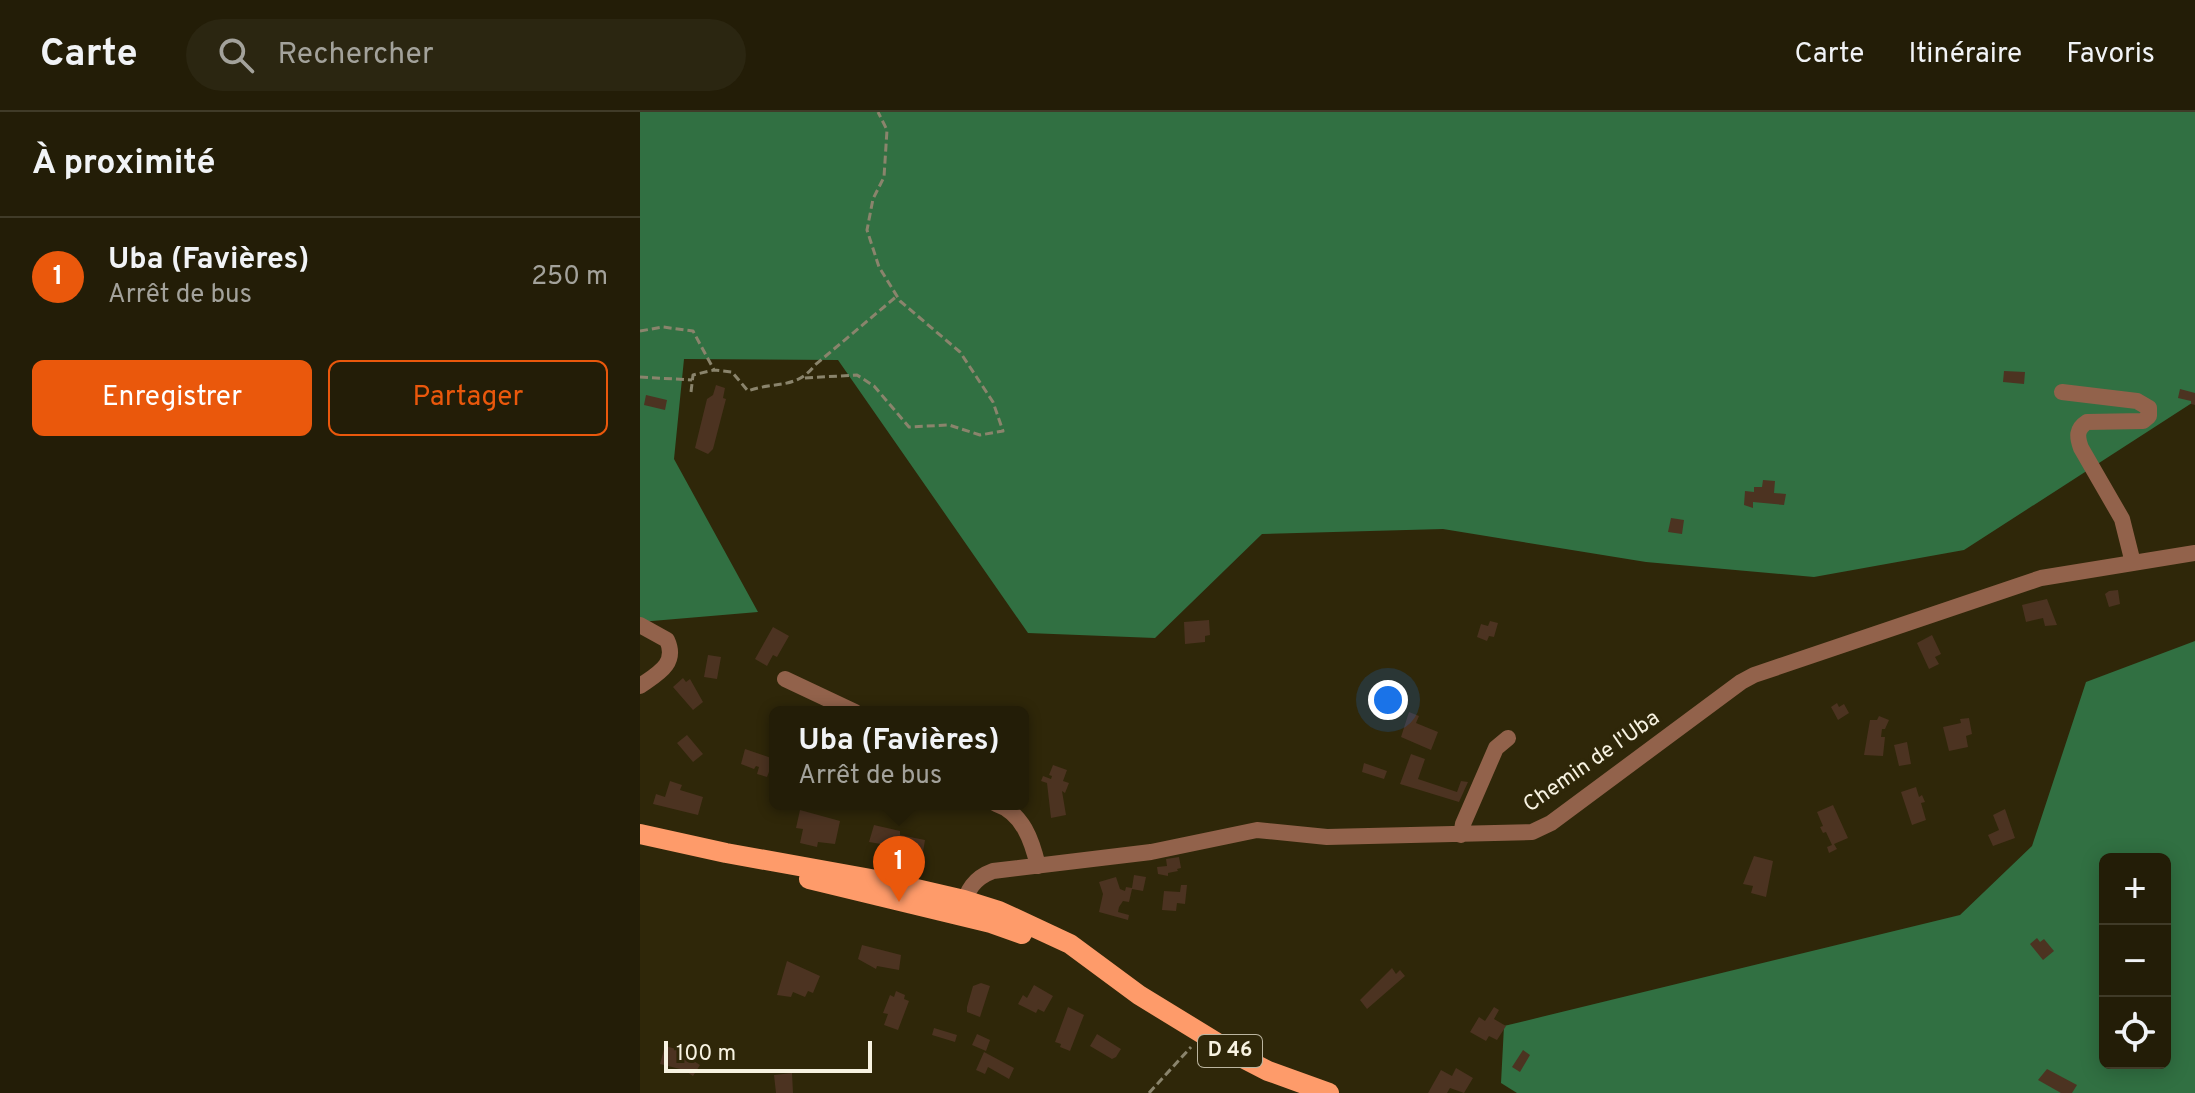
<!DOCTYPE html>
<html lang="fr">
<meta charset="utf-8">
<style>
:root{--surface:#231d07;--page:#2b2611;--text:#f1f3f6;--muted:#a3a29b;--line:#403b28;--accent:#ea580c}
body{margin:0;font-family:Overpass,sans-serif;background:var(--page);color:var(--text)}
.controls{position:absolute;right:24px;bottom:24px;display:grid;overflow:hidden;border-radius:12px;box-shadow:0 4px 20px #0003}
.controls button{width:72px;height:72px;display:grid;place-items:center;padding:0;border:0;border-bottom:2px solid var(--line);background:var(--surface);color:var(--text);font:40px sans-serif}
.scale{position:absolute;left:24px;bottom:20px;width:208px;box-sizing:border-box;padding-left:8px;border:4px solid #f7f2e1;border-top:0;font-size:22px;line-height:28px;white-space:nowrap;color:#f7f2e1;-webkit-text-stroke:6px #2f2709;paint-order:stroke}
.you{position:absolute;left:748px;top:588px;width:28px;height:28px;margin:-20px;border:6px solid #fff;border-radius:50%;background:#1a73e8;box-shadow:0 0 0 12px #1a73e833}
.badge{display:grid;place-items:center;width:52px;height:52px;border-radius:50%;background:var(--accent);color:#fff;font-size:26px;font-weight:700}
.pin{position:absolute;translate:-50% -66px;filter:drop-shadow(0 2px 4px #0008)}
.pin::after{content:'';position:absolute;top:42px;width:28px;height:24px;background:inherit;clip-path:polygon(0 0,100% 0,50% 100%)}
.popup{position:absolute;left:129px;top:594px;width:260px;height:104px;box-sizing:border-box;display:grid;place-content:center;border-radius:12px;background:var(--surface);filter:drop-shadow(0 2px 6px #0005);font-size:26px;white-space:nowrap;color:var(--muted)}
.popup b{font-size:30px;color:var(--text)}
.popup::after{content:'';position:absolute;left:50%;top:100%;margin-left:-16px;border:16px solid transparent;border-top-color:var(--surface)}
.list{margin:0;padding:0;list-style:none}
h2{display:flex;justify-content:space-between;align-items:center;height:104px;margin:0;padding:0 32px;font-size:34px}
h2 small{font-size:26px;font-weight:400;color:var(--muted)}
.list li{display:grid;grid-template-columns:52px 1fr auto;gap:24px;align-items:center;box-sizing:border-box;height:120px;padding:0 32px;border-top:2px solid var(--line)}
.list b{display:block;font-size:30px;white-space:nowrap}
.list p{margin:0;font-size:26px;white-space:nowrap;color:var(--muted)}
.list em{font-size:26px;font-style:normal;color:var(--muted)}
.actions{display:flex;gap:16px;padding:24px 32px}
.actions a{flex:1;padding:18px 0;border:2px solid var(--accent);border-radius:12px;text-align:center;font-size:28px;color:var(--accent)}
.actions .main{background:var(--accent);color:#fff}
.icon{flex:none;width:44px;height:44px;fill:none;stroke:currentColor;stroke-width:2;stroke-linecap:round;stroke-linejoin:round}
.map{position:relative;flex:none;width:1555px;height:981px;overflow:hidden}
header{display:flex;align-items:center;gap:48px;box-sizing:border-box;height:112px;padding:0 40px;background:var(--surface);border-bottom:2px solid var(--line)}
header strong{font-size:38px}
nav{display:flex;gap:44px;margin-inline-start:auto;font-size:28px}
.search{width:560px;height:72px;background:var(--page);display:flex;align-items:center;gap:20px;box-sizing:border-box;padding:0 28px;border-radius:44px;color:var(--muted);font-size:30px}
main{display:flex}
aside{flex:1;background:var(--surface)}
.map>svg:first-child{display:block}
.forest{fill:#317042;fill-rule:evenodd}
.building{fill:#4c3321}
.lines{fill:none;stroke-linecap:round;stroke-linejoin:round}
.path{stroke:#8a846c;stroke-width:3;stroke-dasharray:8 4;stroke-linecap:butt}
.minor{stroke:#92624b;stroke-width:16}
.major{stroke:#fe9b6a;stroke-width:20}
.labels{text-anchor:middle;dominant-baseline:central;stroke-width:7;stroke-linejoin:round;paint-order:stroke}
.shield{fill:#2f2709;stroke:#bbb5a0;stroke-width:2}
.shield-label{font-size:20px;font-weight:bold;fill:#f7f2e1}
.street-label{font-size:22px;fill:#f7f2e1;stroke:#2f2709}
</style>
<header>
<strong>Carte</strong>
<div class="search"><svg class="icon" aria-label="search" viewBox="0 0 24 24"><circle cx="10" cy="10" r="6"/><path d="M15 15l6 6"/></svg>Rechercher</div>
<nav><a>Carte</a><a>Itinéraire</a><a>Favoris</a></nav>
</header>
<main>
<aside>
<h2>À proximité<small></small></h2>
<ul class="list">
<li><span class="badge">1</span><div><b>Uba (Favières)</b><p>Arrêt de bus</p></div><em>250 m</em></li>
</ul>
<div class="actions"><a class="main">Enregistrer</a><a>Partager</a></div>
</aside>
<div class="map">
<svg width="1555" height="981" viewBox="0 0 1555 981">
<rect width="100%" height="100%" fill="#2f2709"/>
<path class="forest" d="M0 0H1555V289L1324 438 1174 465 1006 450 803 417 622 422 515 526 388 521 198 248 44 247 34 347 118 500 0 510Z
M1555 529V981H877L861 971 864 914 1320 803 1392 734 1446 570ZM1465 747H1525V951H1465Z"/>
<path class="building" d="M1364 259 1385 260 1384 272 1363 270Z
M76 273 85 276 83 286 86 287 73 337 68 342 55 336 67 287 73 283Z
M1540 277 1555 281V293L1551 292V289L1538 286Z
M6 283 27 288 25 298 4 293Z
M1123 368 1135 369 1134 381 1146 382 1144 393 1113 390V396L1104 393 1105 379 1114 380V375H1122Z
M1031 406 1044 408 1042 422 1028 420Z
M1478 478 1480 492 1469 495 1465 482 1469 479Z
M1407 487 1417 513 1405 514 1403 506 1386 510 1382 493Z
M569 508 570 523 565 524V530L545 532 544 510Z
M850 509 858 511 854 525 849 524 847 529 837 525 841 512 848 514Z
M133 515 149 524 137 545 133 543 127 554 115 547Z
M1292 523 1301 542 1295 545 1299 552 1289 557 1277 531Z
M68 543 81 545 77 567 64 565Z
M43 566 46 570 50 567 63 590 53 598 33 575Z
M1197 591 1199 595 1204 592 1209 601 1198 608 1191 595Z
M769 600 779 604 776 611 798 620 791 638 761 625Z
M1239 604 1249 608 1245 617H1242L1241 625H1245L1243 644 1224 643 1230 608H1237Z
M1329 606 1332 622 1326 624 1328 635 1309 639 1303 615 1321 611 1320 607Z
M47 623 63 642 53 650 37 631Z
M1267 630 1271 652 1259 654 1254 633Z
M105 637 134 647 127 665 117 662 119 655 116 654 114 657 101 652Z
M771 642 785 647 778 667 817 680 821 669 828 670 819 690 760 672Z
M724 651 747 659 744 667 722 660Z
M413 653 427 658 423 669 429 671 425 681 422 679 426 703 411 706 407 671 401 669 403 664 411 667 412 664 409 663Z
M30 669 42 673 40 678 63 685 58 703 13 692 16 682 25 685Z
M1276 675 1279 685 1282 683 1285 690 1281 691 1286 708 1272 713 1261 680Z
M1193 693 1208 726 1194 732 1197 737 1189 741 1187 735 1192 733 1186 720 1183 721 1180 715 1183 714 1177 700Z
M1365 697 1375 726 1353 734 1348 723 1359 718 1353 703Z
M160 698 200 709 195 732 178 730 177 735 160 731 163 717 156 716Z
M234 713 260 719V723L285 728 282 746 255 742V739L240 736 241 732 229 730Z
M1114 744 1133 749 1126 785 1111 781 1113 774 1103 772Z
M539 745 541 756 537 757 538 759 528 761V764L518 762 517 755 527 754 526 747Z
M494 763 506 765 503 779 492 777 489 790 483 789 479 795 478 800 489 803 488 808 459 800 463 782 459 770 476 765 480 777 485 779 486 775 492 776Z
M541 773H547L545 792 537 791 536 799 522 798 524 779 540 780Z
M1397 826 1400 830 1404 827 1414 839 1403 848 1390 832Z
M222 833 261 843 259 858 237 854 236 857 218 847Z
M147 849 180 864 173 881 168 879 165 885 153 880 151 885 137 883Z
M752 856 756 862 760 858 765 864 727 897 720 888Z
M341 871 350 874 340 905 327 900V895L333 874Z
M394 873 413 884 404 900 398 897 396 901 378 892 383 883 387 886Z
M256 879 265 883 264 887 269 889 258 918 244 913 248 902 243 901 250 883 254 885Z
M428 895 444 903 430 939 420 935 421 932 415 930Z
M854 895 859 898 854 907 866 914 857 928 849 924 846 929 830 920 839 905 845 909Z
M294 916 317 923 315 930 292 923Z
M337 922 350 928 346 939 332 933Z
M457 922 481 937 476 945 472 947 450 934Z
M25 934 51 941 49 946 60 953 53 964 44 958 20 952Z
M883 938 890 943 880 960 872 955Z
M344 940 374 956 369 967 348 955 345 962 336 958Z
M816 956 833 966 824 981 810 976 807 981H788L801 958 812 964Z
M1407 957 1437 973 1432 981H1421L1398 968Z
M152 961 153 981H136L134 963Z"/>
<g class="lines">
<path class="path" d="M0 219 23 215 53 219 74 258
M0 265 52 268
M165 266 217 263 234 274 269 315 309 313 340 323 363 319 353 290 320 240 260 189 239 155 227 118 233 87 244 65 247 18 238 0
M51 280 53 263 74 258 92 260 108 279C134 269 156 278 175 253L257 184
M509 981 551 935"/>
<path class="minor" d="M1422 280 1497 289 1509 296V304L1503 309 1447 310C1436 317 1437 325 1441 336L1482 407 1493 451
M0 513 27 528C38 552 17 562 0 574
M145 567 215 600
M356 692C383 701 392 729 398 754
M821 723 823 712 856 636 868 626
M322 797C327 778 334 766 353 759L511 740 617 718 687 725 892 720 911 711 1101 570 1114 563 1401 466 1555 441"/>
<path class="major" d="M0 722 86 741 242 769 324 788 359 799 430 832 499 883 597 943 628 959 689 981
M169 767 351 811 382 822"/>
</g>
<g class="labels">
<rect class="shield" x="558" y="923" width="64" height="32" rx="6"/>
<g class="shield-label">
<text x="590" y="939">D 46</text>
</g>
<g class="street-label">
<text transform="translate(952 650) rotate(-35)">Chemin de l'Uba</text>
</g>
</g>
</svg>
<div class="controls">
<button>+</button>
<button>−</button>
<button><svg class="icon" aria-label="locate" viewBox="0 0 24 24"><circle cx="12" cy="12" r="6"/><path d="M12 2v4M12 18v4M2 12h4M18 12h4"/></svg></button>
</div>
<div class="scale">100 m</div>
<div class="you"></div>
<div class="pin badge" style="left:259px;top:790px">1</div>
<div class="popup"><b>Uba (Favières)</b>Arrêt de bus</div>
</div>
</main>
